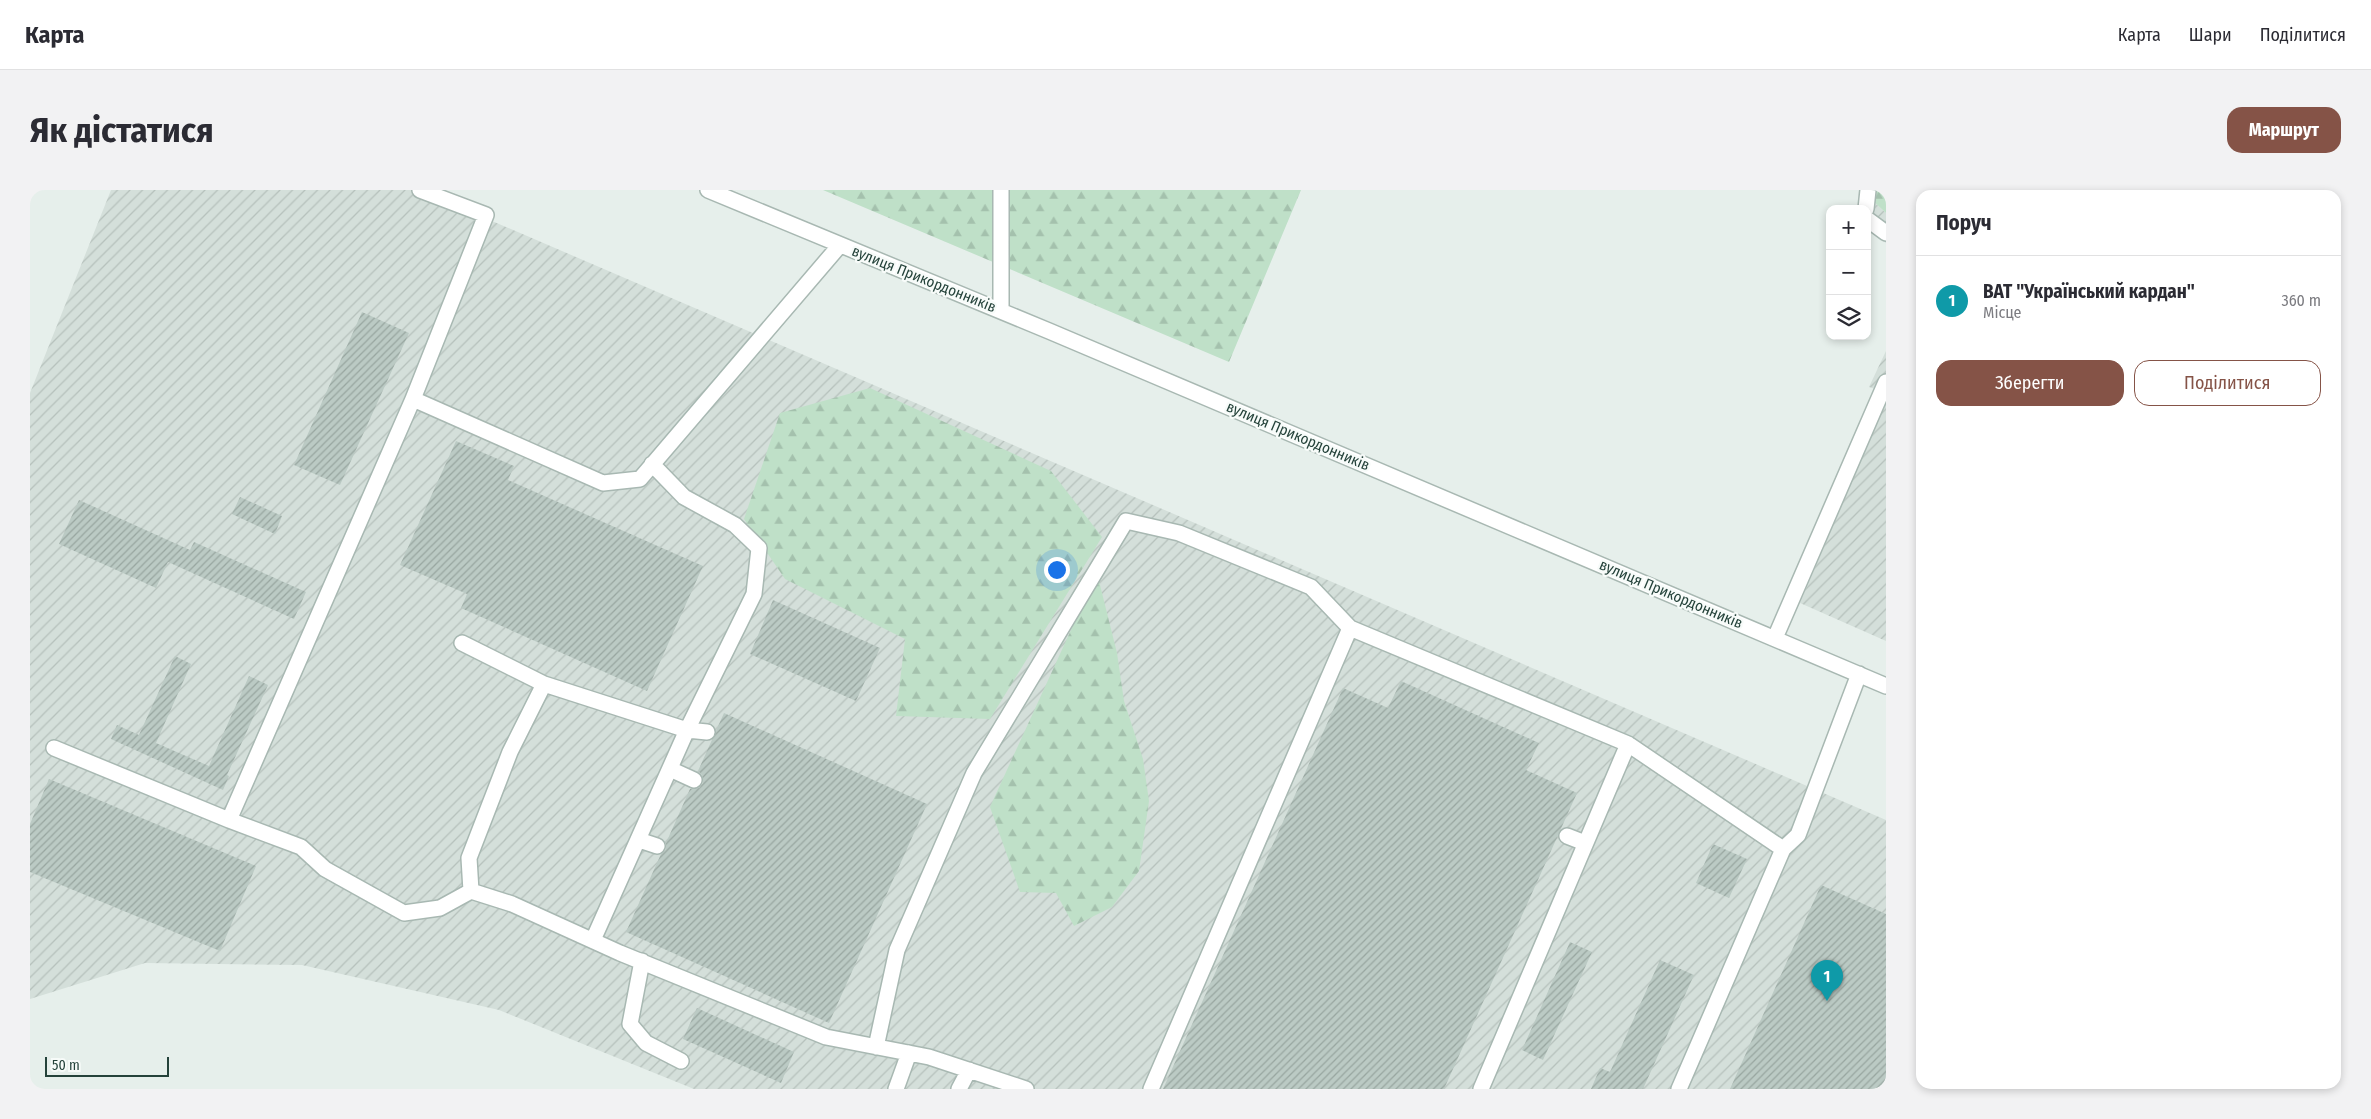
<!DOCTYPE html>
<html lang="uk">
<meta charset="utf-8">
<style>
:root{--surface:#fff;--page:#f2f2f3;--text:#2b2b33;--muted:#7c7c81;--line:#e1e1e2;--accent:#855347}
body{margin:0;font-family:"Fira Sans Condensed",sans-serif;background:var(--page);color:var(--text)}
.controls{position:absolute;right:15px;top:15px;display:grid;overflow:hidden;border-radius:10px;box-shadow:0 2px 8px #0003}
.controls button{width:45px;height:45px;display:grid;place-items:center;padding:0;border:0;border-bottom:1px solid var(--line);background:var(--surface);color:var(--text);font:25px sans-serif}
.scale{position:absolute;left:15px;bottom:12px;width:124px;box-sizing:border-box;padding-left:5px;border:2px solid #24423a;border-top:0;font-size:14px;line-height:18px;white-space:nowrap;color:#24423a;-webkit-text-stroke:4px #f7fbf9;paint-order:stroke}
.you{position:absolute;left:1026px;top:379px;width:18px;height:18px;margin:-12px;border:4px solid #fff;border-radius:50%;background:#1a73e8;box-shadow:0 0 0 8px #1a73e833}
.badge{display:grid;place-items:center;width:32px;height:32px;border-radius:50%;background:var(--accent);color:#fff;font-size:16px;font-weight:700}
.pin{position:absolute;translate:-50% -41px;filter:drop-shadow(0 1px 2px #0008)}
.pin::after{content:'';position:absolute;top:26px;width:18px;height:15px;background:inherit;clip-path:polygon(0 0,100% 0,50% 100%)}
.list{margin:0;padding:0;list-style:none}
h2{display:flex;justify-content:space-between;align-items:center;height:65px;margin:0;padding:0 20px;font-size:21px}
h2 small{font-size:16px;font-weight:400;color:var(--muted)}
.list li{display:grid;grid-template-columns:32px 1fr auto;gap:15px;align-items:center;box-sizing:border-box;height:90px;padding:0 20px;border-top:1px solid var(--line)}
.list b{display:block;font-size:19px;white-space:nowrap}
.list p{margin:0;font-size:16px;white-space:nowrap;color:var(--muted)}
.list em{font-size:16px;font-style:normal;color:var(--muted)}
.actions{display:flex;gap:10px;padding:15px 20px}
.actions a{flex:1;padding:11px 0;border:1px solid var(--accent);border-radius:15px;text-align:center;font-size:18px;color:var(--accent)}
.actions .main{background:var(--accent);color:#fff}
.icon{flex:none;width:28px;height:28px;fill:none;stroke:currentColor;stroke-width:2;stroke-linecap:round;stroke-linejoin:round}
.map{position:relative;flex:none;width:1856px;height:899px;overflow:hidden;border-radius:15px}
header{display:flex;align-items:center;gap:30px;box-sizing:border-box;height:70px;padding:0 25px;background:var(--surface);border-bottom:1px solid var(--line)}
header strong{font-size:24px}
nav{display:flex;gap:28px;margin-inline-start:auto;font-size:18px}
.intro{display:flex;align-items:center;justify-content:space-between;box-sizing:border-box;height:120px;padding:0 30px}
h1{margin:0;font-size:35px}
.button{padding:12px 22px;border-radius:15px;background:var(--accent);color:#fff;font-size:18px;font-weight:700}
main{display:flex;gap:30px;padding:0 30px}
aside{flex:1;background:var(--surface);border-radius:15px;box-shadow:0 2px 8px #0003}
.map>svg:first-child{display:block}
.industrial{fill:url(#industrial-furrows)}
.forest{fill:url(#forest-firs)}
.building{fill:url(#building-hatch)}
.lines{fill:none;stroke-linecap:round;stroke-linejoin:round}
.minor-casing{stroke:#a8b8b2;stroke-width:18}
.minor{stroke:#fff;stroke-width:15}
.labels{text-anchor:middle;dominant-baseline:central;stroke-width:4.5;stroke-linejoin:round;paint-order:stroke}
.street-label{font-size:15px;fill:#24423a;stroke:#f7fbf9}
</style>
<header>
<strong>Карта</strong>
<nav><a>Карта</a><a>Шари</a><a>Поділитися</a></nav>
</header>
<div class="intro"><h1>Як дістатися</h1><a class="button">Маршрут</a></div>
<main>
<div class="map">
<svg width="1856" height="899" viewBox="0 0 1856 899">
<defs>
<pattern id="industrial-furrows" width="10" height="10" patternUnits="userSpaceOnUse" patternTransform="scale(1.25)"><rect width="10" height="10" fill="#d4dfda"/><path d="M-1 1l2-2M0 10L10 0M9 11l2-2" fill="none" stroke="#b6c1bc"/></pattern>
<pattern id="forest-firs" width="22" height="20" patternUnits="userSpaceOnUse" patternTransform="scale(1.25)"><rect width="22" height="20" fill="#bfe0c8"/><path d="M5 1l3.5 6h-7zM16 11l3.5 6h-7z" fill="#a4c1ad"/></pattern>
<pattern id="building-hatch" width="6" height="6" patternUnits="userSpaceOnUse" patternTransform="scale(1.25)"><rect width="6" height="6" fill="#bbcac4"/><path d="M-1 1l2-2M0 6l6-6M5 7l2-2" fill="none" stroke="#98a6a0"/></pattern>
</defs>
<rect width="100%" height="100%" fill="#e6efeb"/>
<path class="industrial" d="M81 0H390L1856 630V899H664L469 820 272 775 115 773 0 809V203Z
M1829 0H1843L1842 10 1856 23V53L1837 39V19H1828Z
M1856 161V202L1839 197Z
M1856 212V451L1770 413Z"/>
<path class="forest" d="M793 0H1271L1199 172Z
M1843 0H1856V23L1842 10Z
M840 198 1021 281 1072 347 960 529 866 526 875 449 755 389 714 329 750 223Z
M1067 383 1087 463 1094 511 1113 569 1119 611 1109 681 1082 717 1044 736 1026 703 990 702 960 617Z"/>
<path class="building" d="M332 122 379 143 310 295 264 275Z
M426 251 484 276 478 290 673 376 617 501 431 418 437 404 370 375Z
M210 307 252 326 245 344 202 324Z
M49 310 160 360 164 352 276 402 264 429 138 372 126 398 29 354Z
M743 410 850 458 826 511 720 464Z
M145 466 161 474 126 553 179 576 219 486 238 495 197 585 199 586 193 600 81 549 87 535 109 545Z
M1371 491 1509 553 1496 580 1547 603 1414 899H1133L1313 498 1358 518Z
M694 523 897 614 799 833 596 742 631 664 636 659V653L660 599 669 598 673 593 672 585 668 581Z
M19 589 226 676 190 761 0 682V634Z
M1683 654 1717 669 1699 708 1666 693Z
M1791 695 1856 724V899H1700Z
M1540 752 1562 762 1513 870 1492 860Z
M1630 770 1664 785 1613 899H1561L1570 878 1580 882Z
M667 818 764 862 751 893 653 849Z"/>
<g class="lines">
<g class="minor-casing">
<path id="minor" d="M390 0 456 25 383 209 573 293 610 289 810 55
M678 0 1019 141 1856 496
M1836 19 1838 0
M1837 29 1856 43
M971 121V0
M1745 448 1856 192
M432 453 514 494 657 540 724 404 729 358 705 335 654 307 622 274
M24 558 199 630 383 209
M640 579 664 590
M199 630 271 657 295 679 374 723 410 718 441 701 482 714 590 763 796 847 899 867 996 899
M1537 646 1555 653
M609 650 627 656
M441 701 439 668 480 562 514 494
M563 750 657 540 677 542
M612 771 600 834 616 853 651 871
M846 857 867 760 944 583 1096 331 1149 343 1281 397 1320 438
M866 899 879 863
M929 899 939 880
M1121 899 1320 438 1598 554
M1451 899 1598 554 1753 659 1768 645 1829 484
M1649 899 1753 659"/>
</g>
<use href="#minor" class="minor"/>
</g>
<g class="labels">
<g class="street-label">
<text transform="translate(894 89) rotate(22)">вулиця Прикордонників</text>
<text transform="translate(1268 246) rotate(23)">вулиця Прикордонників</text>
<text transform="translate(1641 404) rotate(23)">вулиця Прикордонників</text>
</g>
</g>
</svg>
<div class="controls">
<button>+</button>
<button>−</button>
<button><svg class="icon" aria-label="layers" viewBox="0 0 24 24"><path d="M12 4l9 5-9 5-9-5zM3 14l9 5 9-5"/></svg></button>
</div>
<div class="scale">50 m</div>
<div class="you"></div>
<div class="pin badge" style="left:1797px;top:811px;background:#0f9aa8">1</div>
</div>
<aside>
<h2>Поруч<small></small></h2>
<ul class="list">
<li><span class="badge" style="background:#0f9aa8">1</span><div><b>ВАТ &quot;Український кардан&quot;</b><p>Місце</p></div><em>360 m</em></li>
</ul>
<div class="actions"><a class="main">Зберегти</a><a>Поділитися</a></div>
</aside>
</main>
